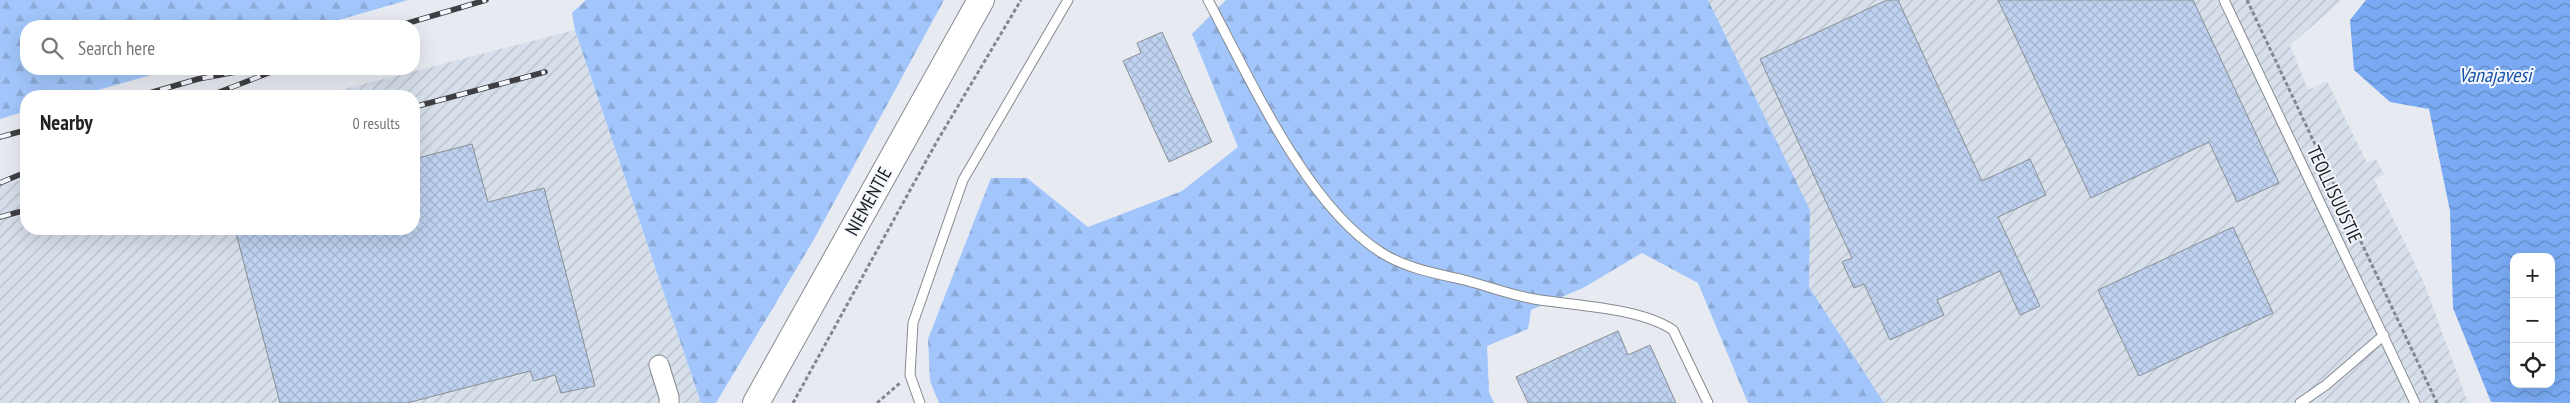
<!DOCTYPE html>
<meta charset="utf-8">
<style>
:root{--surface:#fff;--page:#f2f2f2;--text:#222;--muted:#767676;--line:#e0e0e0}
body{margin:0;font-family:"PT Sans Narrow",sans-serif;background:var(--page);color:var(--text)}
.controls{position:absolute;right:15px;bottom:15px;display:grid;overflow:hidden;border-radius:10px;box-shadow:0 5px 20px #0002}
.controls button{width:45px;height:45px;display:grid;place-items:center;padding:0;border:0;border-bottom:1px solid var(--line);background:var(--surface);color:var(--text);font:25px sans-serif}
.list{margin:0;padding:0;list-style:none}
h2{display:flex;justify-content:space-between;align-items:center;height:65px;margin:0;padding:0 20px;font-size:21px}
h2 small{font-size:16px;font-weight:400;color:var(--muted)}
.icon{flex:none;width:28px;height:28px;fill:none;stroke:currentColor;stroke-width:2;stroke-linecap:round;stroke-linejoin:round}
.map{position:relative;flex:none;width:2570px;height:403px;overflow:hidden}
.search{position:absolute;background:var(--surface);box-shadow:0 5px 20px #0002;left:20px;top:20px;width:400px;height:55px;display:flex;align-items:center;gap:12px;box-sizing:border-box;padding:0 18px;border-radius:20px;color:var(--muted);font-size:19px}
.panel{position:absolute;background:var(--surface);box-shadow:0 5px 20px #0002;left:20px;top:90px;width:400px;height:145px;border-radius:20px}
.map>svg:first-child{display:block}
.industrial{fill:url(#industrial-furrows)}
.forest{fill:url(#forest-firs)}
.water{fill:url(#water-waves);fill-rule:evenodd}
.building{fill:url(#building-cross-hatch);stroke:#8b8f94}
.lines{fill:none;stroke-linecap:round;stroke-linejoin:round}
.lane-casing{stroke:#868a8f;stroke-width:11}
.street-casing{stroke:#868a8f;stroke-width:21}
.secondary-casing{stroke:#868a8f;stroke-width:28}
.path{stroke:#84878b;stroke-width:3;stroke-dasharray:4 2.5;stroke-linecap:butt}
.lane{stroke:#fff;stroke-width:9}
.street{stroke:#fff;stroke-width:19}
.secondary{stroke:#fff;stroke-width:26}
.rail-casing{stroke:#3d3f42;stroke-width:5.5}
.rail{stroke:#f4f8fe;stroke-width:4;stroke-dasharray:11;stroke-linecap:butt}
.labels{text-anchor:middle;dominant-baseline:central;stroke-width:4;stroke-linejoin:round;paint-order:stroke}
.street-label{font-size:19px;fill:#1d1f21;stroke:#f4f8fe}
.water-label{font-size:20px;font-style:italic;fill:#1753a8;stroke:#f4f8fe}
</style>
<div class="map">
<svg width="2570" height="403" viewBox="0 0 2570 403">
<defs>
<pattern id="industrial-furrows" width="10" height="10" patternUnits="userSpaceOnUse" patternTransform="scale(1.25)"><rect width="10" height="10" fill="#d7dfeb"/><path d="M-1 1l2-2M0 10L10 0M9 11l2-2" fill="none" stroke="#b8bfc9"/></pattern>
<pattern id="forest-firs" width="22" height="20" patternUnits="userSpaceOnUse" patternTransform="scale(1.25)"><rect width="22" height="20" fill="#a2c6fb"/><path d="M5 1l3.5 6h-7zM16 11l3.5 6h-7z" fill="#8baad7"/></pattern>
<pattern id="water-waves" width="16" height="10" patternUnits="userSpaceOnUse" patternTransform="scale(1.25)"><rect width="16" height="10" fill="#79aaf3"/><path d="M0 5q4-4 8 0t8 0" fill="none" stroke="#638ac4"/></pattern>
<pattern id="building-cross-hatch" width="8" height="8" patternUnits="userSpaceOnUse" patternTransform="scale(1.25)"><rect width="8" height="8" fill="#bed2f0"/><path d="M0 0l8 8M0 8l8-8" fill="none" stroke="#a3b4ce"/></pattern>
</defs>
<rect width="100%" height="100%" fill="#e7ebf1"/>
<path class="industrial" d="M1624 0H2342L2290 45 2308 90 2327 81 2367 163 2376 159 2384 174 2374 179 2424 283 2468 403H1810Z
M575 30 701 403H0V186L26 178V229H414V96H317Z"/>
<path class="forest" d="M0 0H408L318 26H26V69H172L77 96H26V111L0 119Z
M586 0H944L813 241 716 403H701L575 30 572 13Z
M1226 0H1708L1810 210 1809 287 1884 403H1748L1698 283 1642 253 1583 288 1531 310 1528 329 1487 346 1489 392 1494 403H939L930 381 928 339 991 178H1027L1088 227 1182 191 1238 147 1192 34Z"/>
<path class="water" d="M2366 0H2570V403L2491 402 2453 308 2450 211 2429 109 2390 102 2354 70 2350 20ZM2514 257H2551V384H2514Z"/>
<path class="building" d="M1887 0H1898L1982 181 2030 159 2046 195 1998 217 2040 306 2020 315 2000 271 1937 300 1944 315 1890 340 1864 284 1854 288 1842 262 1852 258 1760 59Z
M1998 0H2193L2279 183 2237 202 2209 142 2091 198Z
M1162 32 1212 142 1169 162 1123 61 1141 53 1137 43Z
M472 144 488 202 544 188 595 386 561 393 555 375 534 381 530 371 407 403H280L235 229H414V159Z
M2233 227 2273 313 2139 376 2098 290Z
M1618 331 1628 355 1650 345 1676 403H1528L1516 377Z"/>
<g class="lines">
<g class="lane-casing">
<path id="lane" d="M1208 0C1250 78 1306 206 1382 253 1407 269 1439 274 1468 281 1490 287 1512 295 1534 299 1574 306 1639 307 1673 330L1708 403
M2224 0 2415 403
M920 403 910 375 913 323 963 180 1068 0
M2300 403 2326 385 2384 335"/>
</g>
<g class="street-casing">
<path id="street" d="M659 365 669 397V403"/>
</g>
<g class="secondary-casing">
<path id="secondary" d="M756 403 981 0"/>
</g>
<path class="path" d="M2247 0 2437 403
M793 403 936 143 1021 0
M877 403 900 383"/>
<use href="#lane" class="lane"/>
<use href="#street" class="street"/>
<use href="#secondary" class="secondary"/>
<g class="rail-casing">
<path id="rail" d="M398 26 486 0
M139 96 198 79 252 69
M209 96 279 69
M414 107 545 72
M0 137 26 130
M0 183 26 172
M0 217 26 210"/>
</g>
<use href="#rail" class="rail"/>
</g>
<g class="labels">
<g class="street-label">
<text transform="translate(2335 194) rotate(65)">TEOLLISUUSTIE</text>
<text transform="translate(868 201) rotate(-61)">NIEMENTIE</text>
</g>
<g class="water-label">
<text x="2495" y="75">Vanajavesi</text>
</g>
</g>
</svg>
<div class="controls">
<button>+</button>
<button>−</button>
<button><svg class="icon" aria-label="locate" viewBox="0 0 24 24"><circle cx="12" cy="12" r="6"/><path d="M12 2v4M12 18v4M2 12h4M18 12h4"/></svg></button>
</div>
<div class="search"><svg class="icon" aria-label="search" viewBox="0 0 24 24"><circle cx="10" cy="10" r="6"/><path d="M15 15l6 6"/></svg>Search here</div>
<section class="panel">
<h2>Nearby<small>0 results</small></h2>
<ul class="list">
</ul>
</section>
</div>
